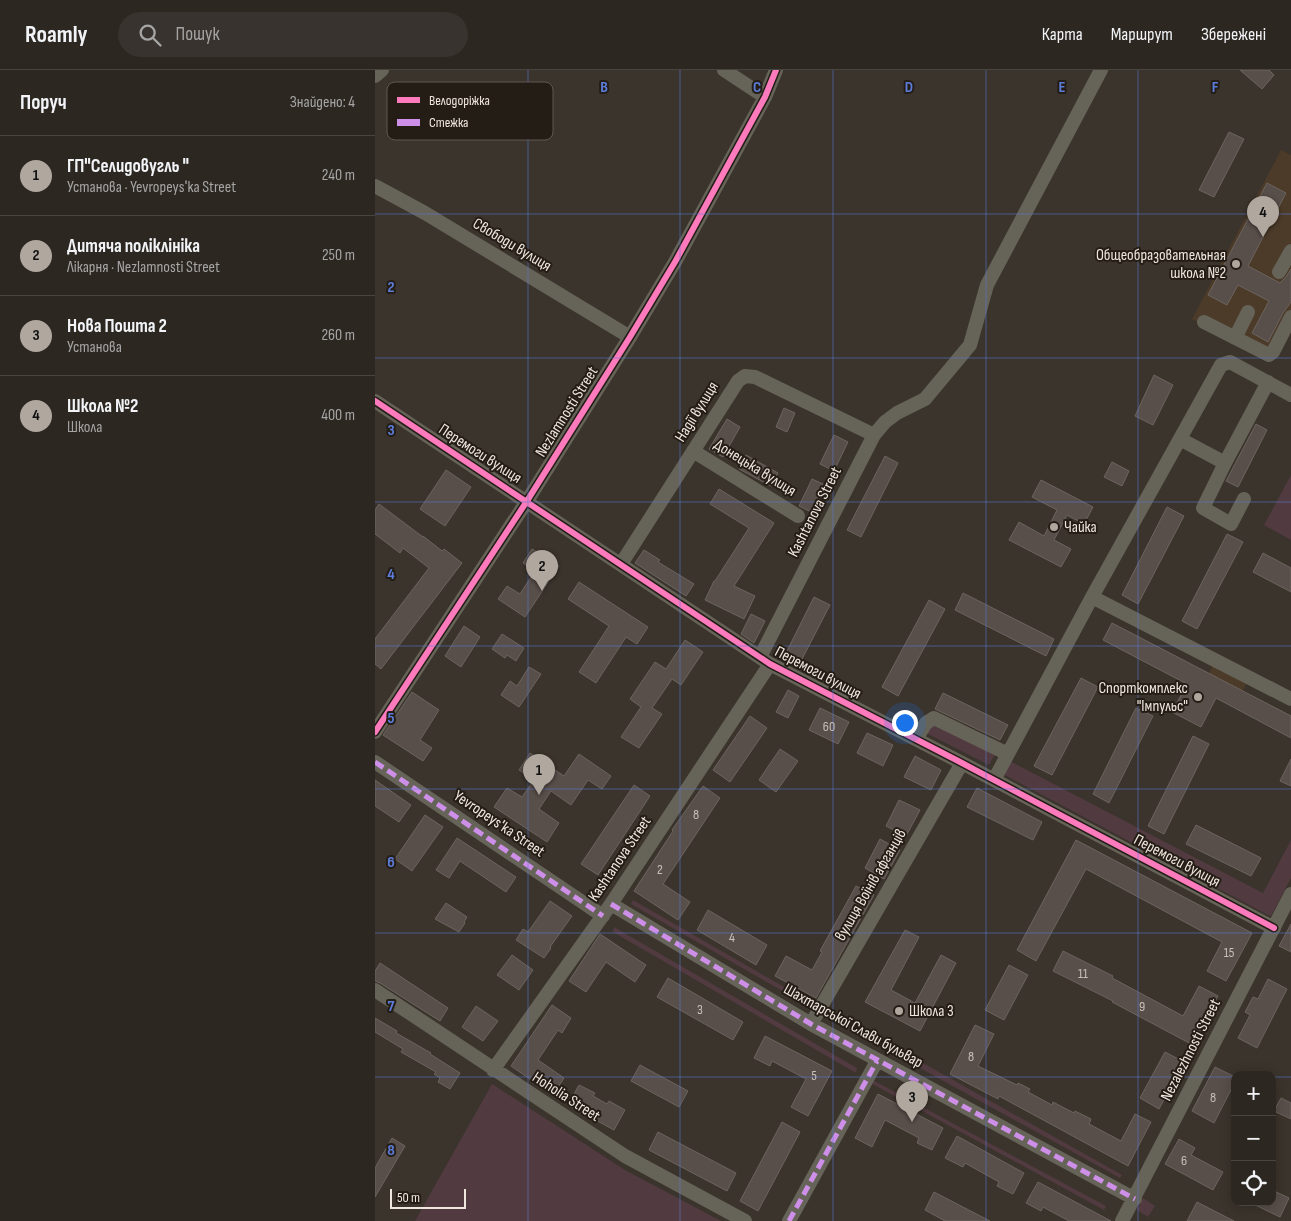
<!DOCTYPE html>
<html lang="uk">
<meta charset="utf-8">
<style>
:root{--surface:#2c2721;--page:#38332e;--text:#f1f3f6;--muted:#a6a5a5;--line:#48443f;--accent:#b0a89f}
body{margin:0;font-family:"Sofia Sans Condensed",sans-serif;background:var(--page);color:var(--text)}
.controls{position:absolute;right:15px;bottom:15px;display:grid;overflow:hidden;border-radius:10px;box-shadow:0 2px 12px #0003}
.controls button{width:45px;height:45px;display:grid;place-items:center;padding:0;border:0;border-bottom:1px solid var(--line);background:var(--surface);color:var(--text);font:25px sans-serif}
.scale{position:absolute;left:15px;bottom:12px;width:76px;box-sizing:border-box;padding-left:5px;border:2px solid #efe6dd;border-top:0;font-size:14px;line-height:18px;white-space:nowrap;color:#efe6dd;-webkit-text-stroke:4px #231d16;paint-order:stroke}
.you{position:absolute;left:529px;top:652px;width:18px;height:18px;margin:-12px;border:4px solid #fff;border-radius:50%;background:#1a73e8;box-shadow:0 0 0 8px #1a73e833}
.badge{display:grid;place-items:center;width:32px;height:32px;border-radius:50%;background:var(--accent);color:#111;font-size:16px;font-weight:700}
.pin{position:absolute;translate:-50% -41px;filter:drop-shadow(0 1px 2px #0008)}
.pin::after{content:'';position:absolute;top:26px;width:18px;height:15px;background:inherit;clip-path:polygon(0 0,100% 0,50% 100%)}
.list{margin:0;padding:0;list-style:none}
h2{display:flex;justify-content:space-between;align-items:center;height:65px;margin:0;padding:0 20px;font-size:21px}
h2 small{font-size:16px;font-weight:400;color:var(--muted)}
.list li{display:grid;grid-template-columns:32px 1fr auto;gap:15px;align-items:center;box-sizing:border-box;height:80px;padding:0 20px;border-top:1px solid var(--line)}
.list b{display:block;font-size:19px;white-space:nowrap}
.list p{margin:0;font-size:16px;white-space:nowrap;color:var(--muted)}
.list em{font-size:16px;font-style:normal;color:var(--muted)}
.icon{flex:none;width:28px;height:28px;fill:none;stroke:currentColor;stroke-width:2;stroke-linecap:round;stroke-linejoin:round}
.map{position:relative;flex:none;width:916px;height:1151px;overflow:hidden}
header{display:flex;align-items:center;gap:30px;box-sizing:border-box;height:70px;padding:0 25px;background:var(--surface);border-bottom:1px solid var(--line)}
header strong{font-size:24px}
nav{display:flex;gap:28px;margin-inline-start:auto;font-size:18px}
.search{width:350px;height:45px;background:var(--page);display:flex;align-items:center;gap:12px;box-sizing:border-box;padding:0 18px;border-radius:28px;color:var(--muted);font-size:19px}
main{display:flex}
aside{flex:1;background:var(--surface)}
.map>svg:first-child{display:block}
.built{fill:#4c3b29}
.green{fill:#513a40}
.building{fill:#584e4a;stroke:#6c645f}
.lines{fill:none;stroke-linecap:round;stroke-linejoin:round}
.minor{stroke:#666358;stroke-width:14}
.quiet{stroke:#ce8fe9;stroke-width:5;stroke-dasharray:10 5;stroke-linecap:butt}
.cycleway-casing{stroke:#231d16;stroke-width:9}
.cycleway{stroke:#fd7abc;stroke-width:6}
.grid{fill:none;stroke:#5c7cda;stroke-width:1;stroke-opacity:0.55}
.poi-dot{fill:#b0a89f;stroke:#231d16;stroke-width:2}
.labels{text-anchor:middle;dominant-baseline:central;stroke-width:4;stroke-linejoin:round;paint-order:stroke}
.number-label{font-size:14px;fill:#c9c0b8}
.street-label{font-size:16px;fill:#efe6dd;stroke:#231d16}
.poi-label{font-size:16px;fill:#efe6dd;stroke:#231d16;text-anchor:end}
.key{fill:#231d16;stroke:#605952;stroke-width:1}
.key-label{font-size:14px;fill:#efe6dd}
.grid-label{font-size:16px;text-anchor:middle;font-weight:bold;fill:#5c7cda;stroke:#231d16;stroke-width:4;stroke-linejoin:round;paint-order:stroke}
</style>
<header>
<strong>Roamly</strong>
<div class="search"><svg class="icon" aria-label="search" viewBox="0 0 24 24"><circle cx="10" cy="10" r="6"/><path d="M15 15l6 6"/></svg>Пошук</div>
<nav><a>Карта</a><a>Маршрут</a><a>Збережені</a></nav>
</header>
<main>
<aside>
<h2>Поруч<small>Знайдено: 4</small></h2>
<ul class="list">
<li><span class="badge">1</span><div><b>ГП&quot;Селидовугль &quot;</b><p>Установа · Yevropeysʹka Street</p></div><em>240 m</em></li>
<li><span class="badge">2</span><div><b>Дитяча поліклініка</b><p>Лікарня · Nezlamnosti Street</p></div><em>250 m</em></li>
<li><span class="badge">3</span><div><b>Нова Пошта 2</b><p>Установа</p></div><em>260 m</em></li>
<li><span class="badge">4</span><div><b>Школа №2</b><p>Школа</p></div><em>400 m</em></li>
</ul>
</aside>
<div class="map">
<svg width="916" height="1151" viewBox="0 0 916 1151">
<rect width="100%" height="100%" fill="#3b342c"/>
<path class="built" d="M906 80 916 85V255L897 291 817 249Z
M841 589 875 607 860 635 827 618Z"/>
<path class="green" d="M916 405V470L889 455Z
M558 653 621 683 614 695 551 663Z
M635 691 888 823 916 770V808L896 846 893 845 628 704Z
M258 830 501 970 498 973 256 834Z
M239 857 482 998 481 1003 238 862Z
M516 975 747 1105 745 1108 514 981Z
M494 1008 731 1136 729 1140 492 1011Z
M117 1014 250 1100 346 1151H40Z
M768 1128 780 1136 773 1147 762 1140Z"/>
<path class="building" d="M865 0H894L899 5 887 19Z
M854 62 869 69 839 127 824 120Z
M892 113 911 123 873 196 905 213 911 207 916 199V232L908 243 893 272 877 263 894 231 863 215 852 235 833 225Z
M779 305 798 315 778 355 760 346Z
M409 338 420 343 412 362 401 357Z
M352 349 365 357 348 387 334 379Z
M881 354 892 360 863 417 851 411Z
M459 365 473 372 459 401 445 394Z
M371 385 403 403 396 416 364 399Z
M510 386 523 393 486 467 472 460Z
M737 392 754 401 747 416 729 407Z
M71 400 96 417 70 456 45 439Z
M437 409 450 415 438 443 424 436Z
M666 410 718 437 709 454 692 445 679 470 696 479 686 497 634 470 644 452 669 466 682 440 657 427Z
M344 419 399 453 359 516 380 526 369 549 330 530 339 511H340L374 458 335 434Z
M4 434 48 467V466L67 481 69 479 87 493 6 599 0 594V569L54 498 28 478 25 483 0 464V440Z
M792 437 809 446 763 534 747 525Z
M852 464 868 472 822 559 807 551Z
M157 479 184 496 150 547 123 529 132 516 145 524 160 501 148 493Z
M269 480 285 490 283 492 319 514 311 526 260 493Z
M888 483 916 498V522L878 502Z
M204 512 273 557 262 574 251 567 221 613 204 602 234 556 193 529Z
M588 523 679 569 671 586 580 540Z
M439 527 455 535 426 591 411 583Z
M554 530 570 539 523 626 507 617Z
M376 544 390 551 379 573 366 564Z
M737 553 916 646V668L841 628 826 657 797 642 812 614 728 570Z
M89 556 105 567 86 597 70 586Z
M127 564 149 578 141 591 132 585 130 588 117 579Z
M310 570 328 582 306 615 297 609 277 638 287 644 264 678 246 667 266 637 255 629 280 592 291 599Z
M154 597 166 604 144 637 126 625 135 611 142 616Z
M706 608 723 617 677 705 659 696Z
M413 620 424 626 413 648 401 642Z
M37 622 64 640 45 670 57 678 48 691 8 665Z
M568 623 633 655 625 670 560 639Z
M445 638 474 652 463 674 434 660Z
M761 638 778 646 734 733 718 724Z
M375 646 392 658 355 712 338 700Z
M492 663 518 675 508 696 482 683Z
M818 666 834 674 789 764 773 756Z
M405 679 423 691 401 722 384 710Z
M155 683 189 706 204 684 236 706 227 719 213 710 196 735 176 721 164 739 184 753 172 772 119 737 132 718 147 727 159 710 144 700Z
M540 686 566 700 556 720 529 707Z
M916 689V716L905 711Z
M0 710 36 735 24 752 0 736Z
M259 715 275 726 223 805 206 794Z
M328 716 345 728 288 814 315 832 303 850 259 821 298 761 297 760Z
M602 718 667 752 658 770 592 737Z
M524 730 545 740 531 766 511 756Z
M50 745 68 757 37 801 20 789Z
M821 755 886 788 876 806 811 774Z
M82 768 141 807 131 822 85 791 74 808 61 800Z
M505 769 525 780 509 809 490 798Z
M701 770 877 863 851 911 832 901 847 872 711 799 661 891 642 880Z
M481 816 499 825 441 928 400 906 411 886 437 900 447 882 445 881Z
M175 831 197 846 175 877 176 878 169 888 141 870 148 859 153 862Z
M71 833 92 847 89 852 90 853 84 862 60 849Z
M333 840 392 875 381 895 322 860Z
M916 854V882L904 876Z
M530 860 544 867 516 920 540 933 566 885 581 893 545 961 490 932Z
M225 864 271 895 260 912 231 892 211 922 194 911Z
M688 881 738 906 737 908 808 946 824 916 843 926 818 975 737 932 738 931 678 901Z
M137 885 158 900 144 920 122 905Z
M5 893 73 938 65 951 5 913 0 911V901Z
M634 895 653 905 629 950 610 940Z
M293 908 368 952 358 970 282 927Z
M893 909 912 919 882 978 863 968 875 945 870 942 878 927 883 929Z
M177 935 196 948 187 963 183 960 163 990 189 1008 178 1025 136 996Z
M101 936 123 951 108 971 87 957Z
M0 948 22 961 21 963 56 983 55 984 85 1003 75 1019 63 1012 65 1008 59 1004 61 1002 26 982 28 979 0 962Z
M600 955 619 964 603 996 642 1015 643 1013 655 1019 653 1022 677 1035 678 1032 699 1043 700 1041 716 1049 714 1054 746 1071 760 1044 776 1052 753 1096 624 1026 623 1029 575 1004Z
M390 966 457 1001 433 1046 416 1037 431 1009 397 991 395 996 379 988Z
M790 982 809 992 784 1039 765 1028Z
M265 995 313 1021 304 1037 256 1011Z
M840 997 860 1007V1012L839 1053 817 1041Z
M204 1015 220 1023 218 1026 232 1034 234 1031 250 1040 239 1060 193 1035Z
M503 1024 568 1058 557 1080 542 1073 544 1068 510 1050 497 1077 480 1068Z
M906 1028 916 1033V1049L899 1041Z
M407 1052 425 1062 383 1141 365 1131Z
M283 1062 361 1103 352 1121 274 1080Z
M582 1066 649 1103 638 1124 622 1116 624 1112 590 1093 588 1097 570 1088Z
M17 1068 30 1076 0 1127V1098Z
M804 1069 820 1078 816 1085 848 1102 838 1120 790 1094Z
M663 1112 736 1151H694L668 1137 666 1141 651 1133Z
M897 1120 914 1128 905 1147 874 1132H897Z
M559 1122 615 1151H570L550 1140Z
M822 1132 859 1151H812Z"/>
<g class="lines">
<path class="minor" d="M349 0 390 27
M0 6 7 0
M0 116 50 143 255 267
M904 202 916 181
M829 252 894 285 898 282 916 247
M860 268 873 242
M0 331 395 594 587 693 899 858
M805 369 850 393 893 312
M318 381 423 446
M850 393 828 438 856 454 869 429
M246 494 363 311 370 306 380 307 499 365
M717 527 916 629
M385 587 499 365 510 352 522 343 550 329 595 275 612 215 726 0
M0 662 152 431 255 267 300 192 390 27 401 0
M541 669 551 653 559 648 633 684
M0 692 228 846
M619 710 717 527 846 295 855 292 916 325
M236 834 436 954 760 1129
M0 920 250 1086 370 1151
M436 954 587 693
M118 1000 236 834 395 594
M414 1151 502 991
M747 1151 916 824"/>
<path class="quiet" d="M0 692 228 846
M236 834 436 954 760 1129
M414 1151 502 991"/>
<g class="cycleway-casing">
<path id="cycleway" d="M0 331 395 594 587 693 899 858
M0 662 152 431 255 267 300 192 390 27 401 0"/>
</g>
<use href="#cycleway" class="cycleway"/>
</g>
<path class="grid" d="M153 0V1151M305 0V1151M458 0V1151M611 0V1151M763 0V1151M0 144H916M0 288H916M0 432H916M0 576H916M0 719H916M0 863H916M0 1007H860M897 1007H916"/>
<g class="poi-dot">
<circle cx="861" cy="194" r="5"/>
<circle cx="679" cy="457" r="5"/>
<circle cx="823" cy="627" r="5"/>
<circle cx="524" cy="941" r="5"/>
</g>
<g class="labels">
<g class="number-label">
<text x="454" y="656">60</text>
<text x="321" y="744">8</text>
<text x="285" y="799">2</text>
<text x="357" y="867">4</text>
<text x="854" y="882">15</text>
<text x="708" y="903">11</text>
<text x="767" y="936">9</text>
<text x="325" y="939">3</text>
<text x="596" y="986">8</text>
<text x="439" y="1005">5</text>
<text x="838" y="1027">8</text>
<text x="809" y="1090">6</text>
</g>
<g class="street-label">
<text transform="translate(137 175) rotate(31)">Свободи вулиця</text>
<text transform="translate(192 342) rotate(-58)">Nezlamnosti Street</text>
<text transform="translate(322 342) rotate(-58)">Надії вулиця</text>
<text transform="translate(105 384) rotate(33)">Перемоги вулиця</text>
<text transform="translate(380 398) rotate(32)">Донецька вулиця</text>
<text transform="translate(440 442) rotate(-63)">Kashtanova Street</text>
<text transform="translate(443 603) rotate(28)">Перемоги вулиця</text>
<text transform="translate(124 754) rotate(34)">Yevropeysʹka Street</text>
<text transform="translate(245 789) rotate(-56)">Kashtanova Street</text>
<text transform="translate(802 791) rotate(28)">Перемоги вулиця</text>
<text transform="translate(496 815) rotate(-60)">вулиця Воїнів афганців</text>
<text transform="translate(478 956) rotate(29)">Шахтарської Слави бульвар</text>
<text transform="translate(816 980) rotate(-63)">Nezalezhnosti Street</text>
<text transform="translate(191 1027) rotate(33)">Hoholia Street</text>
</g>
<g class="poi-label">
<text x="851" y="185">Общеобразовательная<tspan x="851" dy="18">школа №2</tspan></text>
<text x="689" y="457" text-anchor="start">Чайка</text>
<text x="813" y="618">Спорткомплекс<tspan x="813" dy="18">"Імпульс"</tspan></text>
<text x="534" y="941" text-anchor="start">Школа 3</text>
</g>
</g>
<rect x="12" y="12" width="166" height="58" rx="8" class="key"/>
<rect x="22" y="27" width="23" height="6" fill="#fd7abc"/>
<rect x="22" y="49" width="23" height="7" fill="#ce8fe9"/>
<g class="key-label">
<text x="54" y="35">Велодоріжка</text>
<text x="54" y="57">Стежка</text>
</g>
<g class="grid-label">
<text x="229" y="22">B</text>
<text x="382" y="22">C</text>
<text x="534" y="22">D</text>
<text x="687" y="22">E</text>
<text x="840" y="22">F</text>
<text x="16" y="222">2</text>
<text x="16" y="365">3</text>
<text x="16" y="509">4</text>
<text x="16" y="653">5</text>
<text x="16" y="797">6</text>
<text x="16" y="941">7</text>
<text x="16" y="1085">8</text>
</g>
</svg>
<div class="controls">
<button>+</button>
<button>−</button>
<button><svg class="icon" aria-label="locate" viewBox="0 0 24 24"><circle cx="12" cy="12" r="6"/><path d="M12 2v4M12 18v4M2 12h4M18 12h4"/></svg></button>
</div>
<div class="scale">50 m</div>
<div class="you"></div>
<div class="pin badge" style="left:164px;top:725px">1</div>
<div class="pin badge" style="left:167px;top:521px">2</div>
<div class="pin badge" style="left:537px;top:1052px">3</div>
<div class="pin badge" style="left:888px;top:167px">4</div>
</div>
</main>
